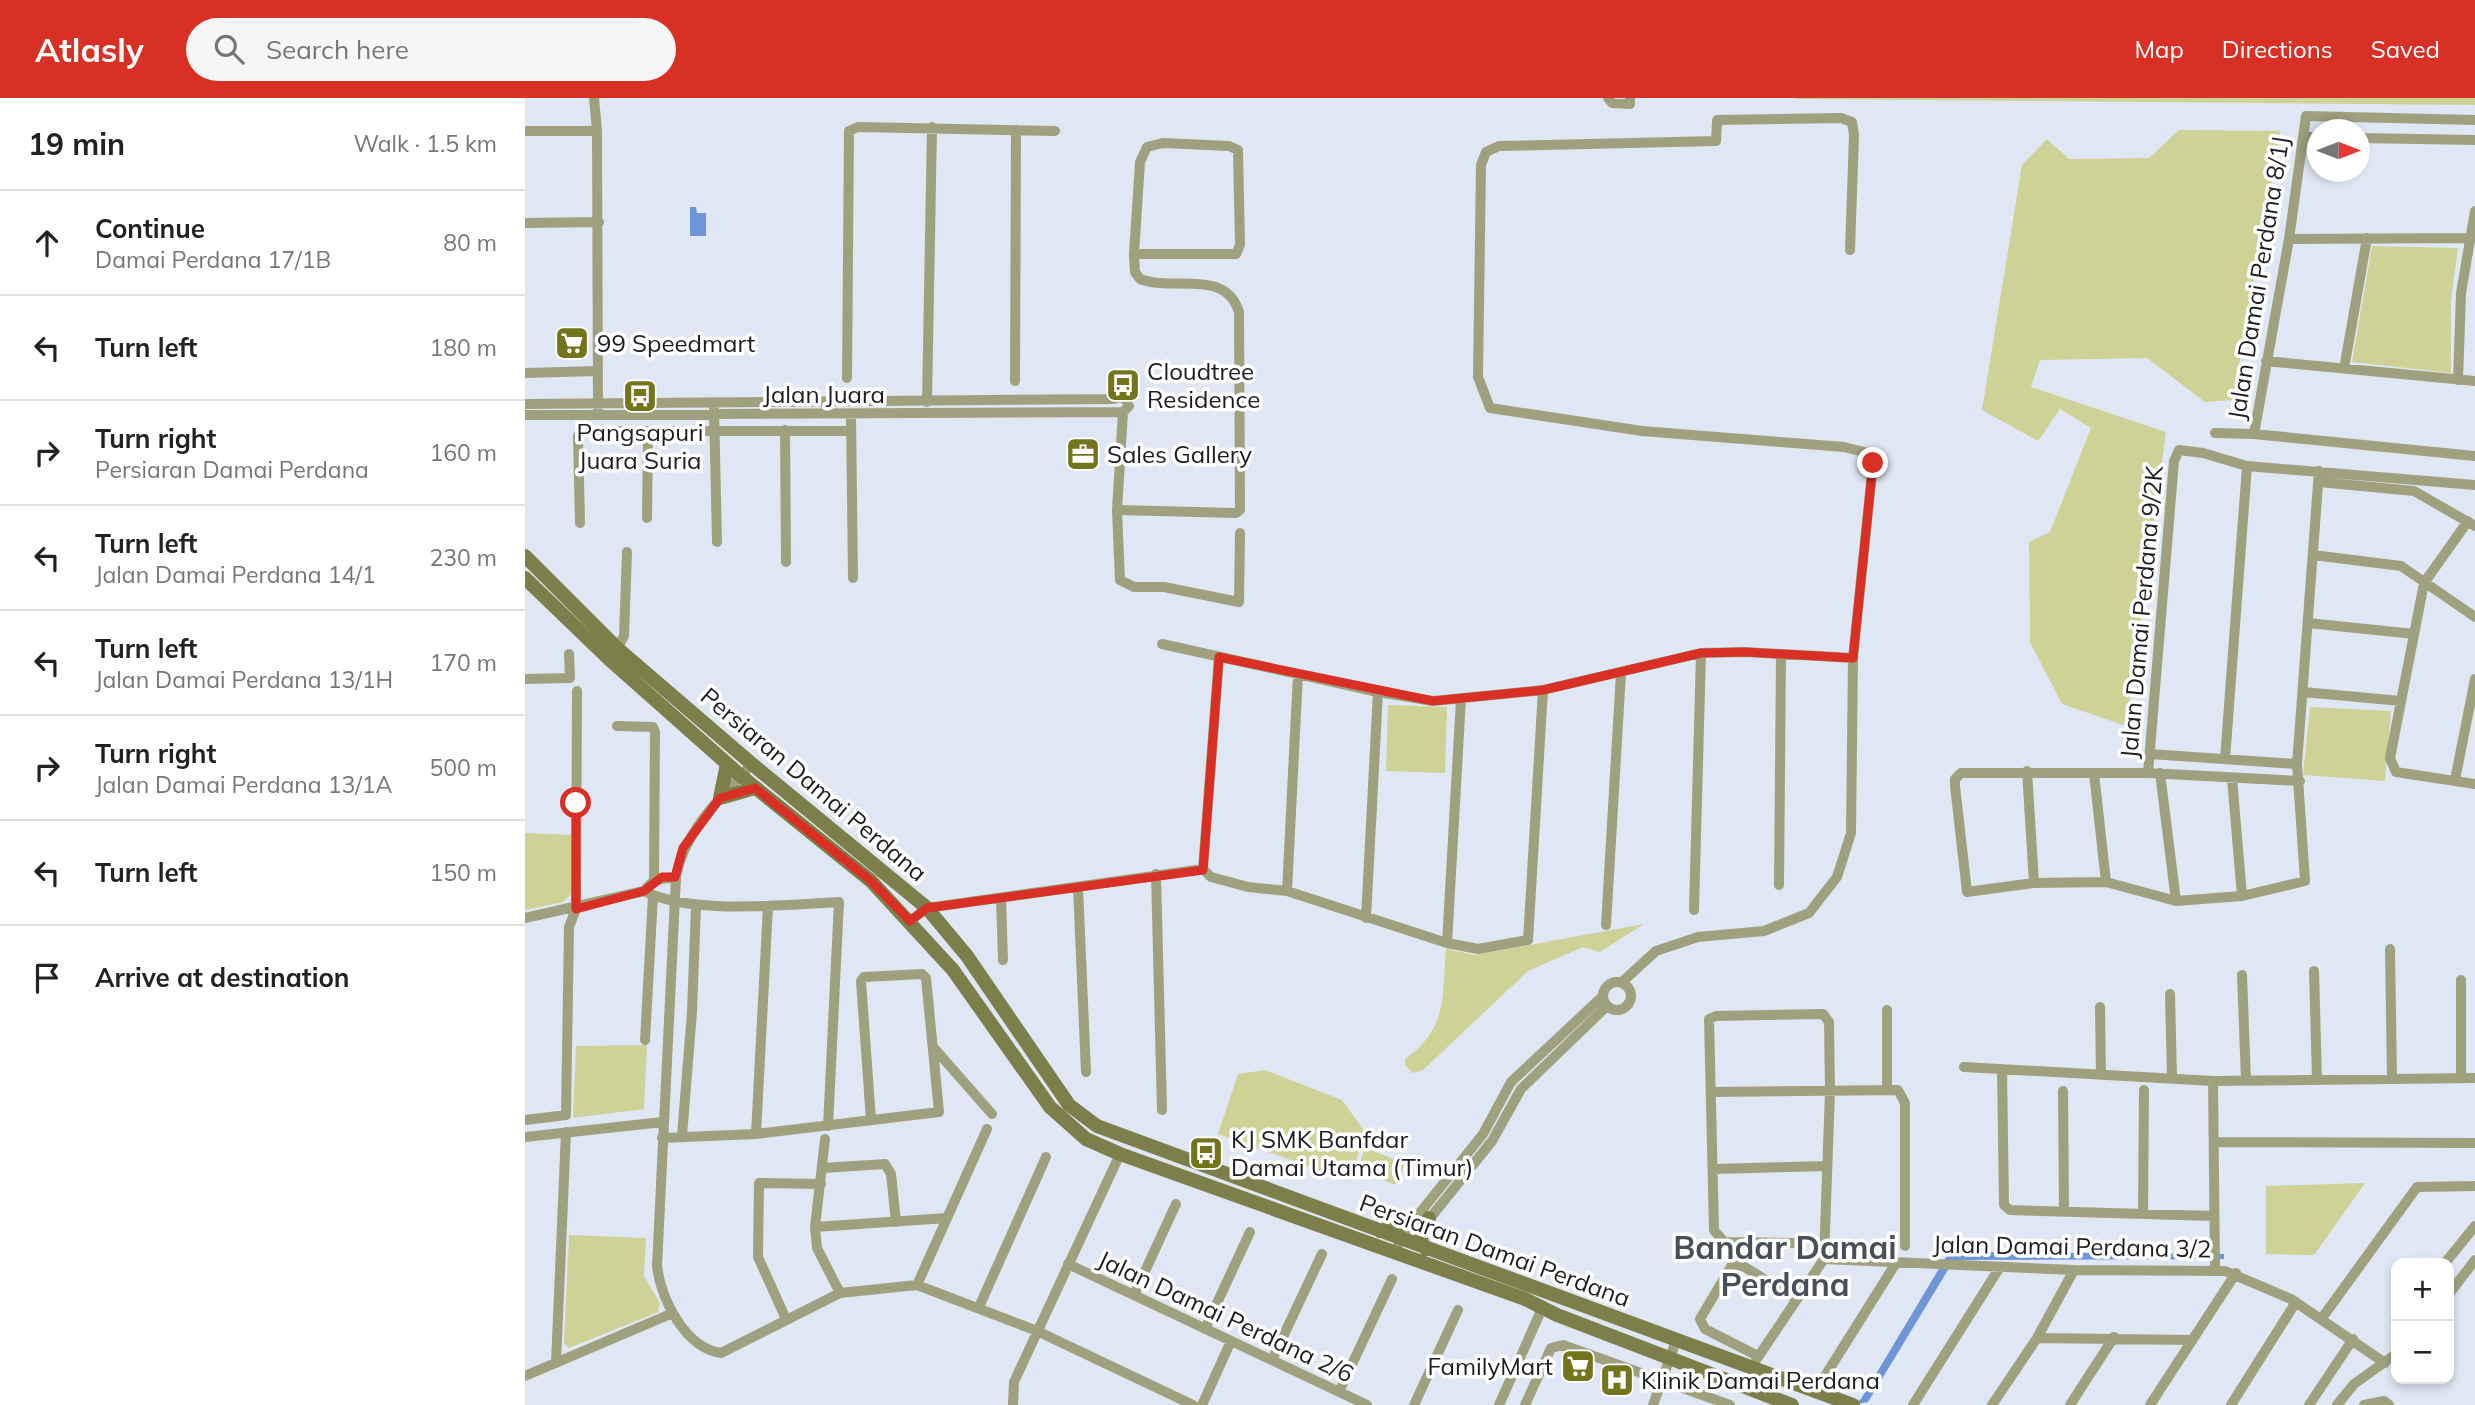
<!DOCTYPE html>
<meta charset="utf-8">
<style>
:root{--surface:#fff;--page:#f6f6f6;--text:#222;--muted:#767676;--line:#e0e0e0;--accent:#d93025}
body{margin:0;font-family:Mulish,sans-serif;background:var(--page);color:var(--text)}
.controls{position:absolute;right:21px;bottom:21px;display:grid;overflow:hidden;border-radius:14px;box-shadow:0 4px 10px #0003}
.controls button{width:63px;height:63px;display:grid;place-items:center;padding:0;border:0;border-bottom:2px solid var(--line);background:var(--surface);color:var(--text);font:35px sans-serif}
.compass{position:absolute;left:1782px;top:21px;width:63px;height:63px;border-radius:50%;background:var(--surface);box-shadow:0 4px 10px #0003;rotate:90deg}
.stop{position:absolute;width:21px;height:21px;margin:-16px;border:5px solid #d93025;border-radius:50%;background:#fff}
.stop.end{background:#d93025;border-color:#fff;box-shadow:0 2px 7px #0008}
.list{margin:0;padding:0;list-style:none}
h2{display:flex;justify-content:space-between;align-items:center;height:91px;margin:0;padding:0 28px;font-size:30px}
h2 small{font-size:23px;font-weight:400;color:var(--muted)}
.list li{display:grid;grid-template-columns:46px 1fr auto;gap:21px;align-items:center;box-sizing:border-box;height:105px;padding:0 28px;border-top:2px solid var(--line)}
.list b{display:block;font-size:26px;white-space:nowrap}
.list p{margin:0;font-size:23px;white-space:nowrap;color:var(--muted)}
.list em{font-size:23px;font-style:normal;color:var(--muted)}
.icon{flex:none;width:38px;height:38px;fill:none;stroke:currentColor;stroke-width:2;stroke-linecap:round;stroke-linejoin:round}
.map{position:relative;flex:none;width:1950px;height:1307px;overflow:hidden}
header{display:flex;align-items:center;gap:42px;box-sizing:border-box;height:98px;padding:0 35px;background:var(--accent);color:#fff}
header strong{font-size:33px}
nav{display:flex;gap:38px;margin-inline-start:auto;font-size:24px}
.search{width:490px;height:63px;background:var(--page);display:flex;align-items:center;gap:18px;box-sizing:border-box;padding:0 24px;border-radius:38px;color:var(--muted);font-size:26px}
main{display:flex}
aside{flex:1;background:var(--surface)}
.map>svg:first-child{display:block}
.green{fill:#cfd297}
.water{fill:#6d95d7}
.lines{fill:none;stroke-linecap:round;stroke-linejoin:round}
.minor{stroke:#9fa17e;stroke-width:10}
.secondary{stroke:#7d7f4a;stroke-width:14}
.route{stroke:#d93025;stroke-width:9}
.labels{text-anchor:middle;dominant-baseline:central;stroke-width:7;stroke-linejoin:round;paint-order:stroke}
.street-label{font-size:24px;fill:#1b1d22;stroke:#fff}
.poi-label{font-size:24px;fill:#1b1d22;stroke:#fff;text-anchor:start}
.district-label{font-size:32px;font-weight:bold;fill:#484f5a;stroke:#fff}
</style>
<header>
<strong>Atlasly</strong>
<div class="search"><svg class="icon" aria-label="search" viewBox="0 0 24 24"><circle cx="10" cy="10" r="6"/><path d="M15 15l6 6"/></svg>Search here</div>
<nav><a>Map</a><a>Directions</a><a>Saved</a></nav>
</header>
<main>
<aside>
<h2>19 min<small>Walk · 1.5 km</small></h2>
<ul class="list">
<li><svg class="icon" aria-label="ahead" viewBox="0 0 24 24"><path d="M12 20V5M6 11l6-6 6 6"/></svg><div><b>Continue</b><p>Damai Perdana 17/1B</p></div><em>80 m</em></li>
<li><svg class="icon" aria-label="left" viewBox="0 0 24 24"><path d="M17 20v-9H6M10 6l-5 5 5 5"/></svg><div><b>Turn left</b></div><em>180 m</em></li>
<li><svg class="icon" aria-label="right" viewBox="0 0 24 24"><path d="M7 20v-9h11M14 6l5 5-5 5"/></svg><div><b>Turn right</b><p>Persiaran Damai Perdana</p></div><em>160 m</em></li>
<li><svg class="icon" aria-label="left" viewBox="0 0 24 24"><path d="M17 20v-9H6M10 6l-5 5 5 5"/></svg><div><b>Turn left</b><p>Jalan Damai Perdana 14/1</p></div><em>230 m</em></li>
<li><svg class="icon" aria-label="left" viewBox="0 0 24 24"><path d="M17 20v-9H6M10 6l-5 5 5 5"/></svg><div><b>Turn left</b><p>Jalan Damai Perdana 13/1H</p></div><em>170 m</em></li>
<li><svg class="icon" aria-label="right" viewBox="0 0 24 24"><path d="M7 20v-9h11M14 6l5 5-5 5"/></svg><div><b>Turn right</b><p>Jalan Damai Perdana 13/1A</p></div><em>500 m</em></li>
<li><svg class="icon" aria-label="left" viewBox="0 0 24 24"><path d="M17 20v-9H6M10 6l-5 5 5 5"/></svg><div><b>Turn left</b></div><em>150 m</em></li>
<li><svg class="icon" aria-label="arrive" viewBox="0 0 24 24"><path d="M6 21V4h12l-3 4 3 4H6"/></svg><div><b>Arrive at destination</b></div></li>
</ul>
</aside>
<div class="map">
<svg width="1950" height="1307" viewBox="0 0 1950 1307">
<rect width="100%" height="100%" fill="#dfe7f4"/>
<path class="green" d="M1270 0H1950V7L1272 1Z
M1654 32 1755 33 1708 302 1680 304 1622 260 1515 262 1506 289 1641 334 1601 628 1537 606 1505 544 1504 444 1525 434 1566 330 1535 311 1513 343 1457 312 1497 67 1522 41 1544 61 1624 60Z
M1847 148 1933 150 1926 202V275L1827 264Z
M863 607 922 609 920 675 861 673Z
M1785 609 1866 613 1860 683 1778 677Z
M0 735 46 737 47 795 38 804 0 812Z
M1119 826 1075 854 1058 849 1003 873 898 972 887 975 880 967V961C923 931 917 898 921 851L950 857Z
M122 947 119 1011 48 1020 51 948Z
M740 972 817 1002 840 1034 825 1083 693 1036 713 976Z
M840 1050 880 1065 871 1087 832 1072Z
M1840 1085 1789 1157 1741 1156V1088Z
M44 1137 121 1140 119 1178 135 1205 133 1214 44 1250 39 1245Z"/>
<path class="water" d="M165 109H171L172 115H181V138H165Z
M1424 1154 1699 1156V1161L1429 1162 1343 1304 1327 1307 1336 1301Z"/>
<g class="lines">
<path class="minor" d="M69 0 72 33
M1083 0 1087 5 1105 6V0
M1950 22 1781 18 1764 141 1729 336 1950 358
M0 33H72L73 310
M1778 39H1792
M1834 40 1950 42
M0 125 74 124
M1764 141 1944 140
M1741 263 1950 283
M1819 271 1842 140
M0 275 73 273
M322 280 324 33 333 29 530 33
M1933 282 1936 195 1950 113
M490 283 491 32
M402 304 407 29
M0 306 589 301 598 298 604 308 598 314 592 412 595 482 609 489H639L714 504 715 435
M189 310 192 444
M0 317 598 314
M326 318 328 480
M260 332 261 464
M1690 335 1729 336
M1794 384 1889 393 1950 428
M592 412 711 415 715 412 714 214C700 170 650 194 615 181L610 174 609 156 615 64 622 49 638 45 704 48 713 52 715 147 711 156H609
M122 420 123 333
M1943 423 1899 485 1865 660 1871 674 1950 686
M55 425 53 338 56 333H326
M1788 457 1876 468 1950 519
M1783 525 1889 536
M637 546 853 594 908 603 1018 592 1176 555 1220 554 1328 560
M91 553 99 538 102 454
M0 581 45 580 44 556
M1778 594 1876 603
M92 628 128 629 130 634 129 782
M1625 656 1772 666
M1700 661 1722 368
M227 666C196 699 159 733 151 779L132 1168C136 1201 160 1250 196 1255L315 1195 392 1187 512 1233 668 1307
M1502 673 1509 785
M1569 675 1581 784
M1623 675 1649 363 1654 352 1678 355 1722 368 1950 387
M1635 675 1651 803
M1707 680 1717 798
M1930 682 1950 581
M1775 683 1623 675H1436L1430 681V688L1442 794 1509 785 1581 784 1651 803 1717 798 1780 783 1772 666 1794 373
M678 771 686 779 723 789 762 793 922 845 953 851 1003 842 1018 592
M678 771 694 559
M631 776 637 1012
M1254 787 1256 556
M553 789 561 974
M119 793C166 817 260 807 314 804L303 1028
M762 793 773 576
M476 800 478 862
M1169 812 1176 555
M0 820 119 793 129 782 151 779
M841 820 853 594
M385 823 402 810 678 771
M1081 827 1096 575
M922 845 936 601
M1865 851 1867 981
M1789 873 1792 982
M1717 877 1721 982
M1936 882V980
M1078 898a14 14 0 1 1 28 0a14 14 0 1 1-28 0Z
M1096 885 1131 853 1173 839 1239 833 1284 815 1312 779 1326 735 1328 560 1348 365 1343 355 1319 349 1117 333 965 310 953 279 956 67 961 54 974 48 1191 43 1192 22 1316 20 1327 24 1329 37 1325 152
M1645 896 1647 980
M1575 909 1576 977
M1362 912V990
M120 942 128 798
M409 950 467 1016
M1439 969 1688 983 1950 980
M1477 971 1479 1107 1485 1112 1689 1118
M1688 983 1690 1172
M1538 993 1539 1113
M1186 994 1373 992 1380 1005V1148
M0 1022 41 1017 44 829 51 811 52 593
M231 1036 243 808
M157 1038 167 914 171 808
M0 1039 138 1024
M137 1040 231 1036 414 1014 401 880 397 876 339 879 336 883 346 1022
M300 1041 290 1129 292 1150 315 1195
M1690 1044 1950 1045
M298 1070 360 1066 366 1076 371 1124
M1188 1071 1302 1068
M1618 1115 1619 992
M902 1124 967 1043 996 991 1082 908
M290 1129 422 1120
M1272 1145 1199 1144 1189 1132 1184 921 1191 918 1298 916 1304 924 1305 993 1299 1161
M870 1154 878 1136 958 1036 986 984 1078 898
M1299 1161 1549 1172 1700 1173 1766 1201 1860 1265
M1920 1165 1950 1128
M543 1166 842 1307
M392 1187 462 1031
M1924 1196 1950 1162
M609 1197 651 1106
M454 1209 521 1059
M1797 1220 1892 1089 1950 1088
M261 1221 233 1159 234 1085 296 1086
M680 1231 725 1134
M1512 1240 1666 1242
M1233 1258 1180 1231 1175 1221 1207 1167 1218 1168 1270 1200
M747 1262 797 1156
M1231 1262 1299 1161
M31 1265 41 1034
M0 1278 148 1215
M1300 1278 1371 1165
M814 1294 867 1181
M488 1307 489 1284 595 1056
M677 1307 706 1243
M889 1307 933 1212
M974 1307 1015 1215
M1000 1307 1026 1250 1038 1247 1205 1307
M1128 1307 1151 1243
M1388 1307 1475 1169
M1467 1307 1512 1240 1549 1172
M1545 1307 1589 1239
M1625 1307 1711 1175
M1706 1307 1771 1204
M1784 1307 1828 1241
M1812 1307 1829 1286 1871 1256
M1839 1307 1859 1303 1864 1307"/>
<path class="secondary" d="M0 458 92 550 227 666 402 810 442 858 544 1007 572 1028 1328 1307
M0 480 84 561 216 678 346 783 428 872 525 1009 561 1041 595 1056 1000 1201 1032 1217 1267 1307
M195 700 230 690
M195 700 202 666
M855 1133 889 1123
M901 1151C891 1139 898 1132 904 1120"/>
</g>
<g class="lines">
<path class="route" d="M51 705V811L119 793 137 779H150L158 750 195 700 230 690 346 783 385 823 402 810 678 772 694 559 908 603 1018 592 1176 555 1220 554 1328 560 1348 365"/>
</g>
<defs>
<g id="supermarket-square" transform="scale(1.75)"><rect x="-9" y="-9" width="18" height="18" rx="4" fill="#73741b" stroke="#fff"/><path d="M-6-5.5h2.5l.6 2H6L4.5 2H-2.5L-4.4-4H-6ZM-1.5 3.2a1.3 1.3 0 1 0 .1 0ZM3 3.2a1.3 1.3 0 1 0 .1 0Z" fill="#fff"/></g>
<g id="bus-square" transform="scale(1.75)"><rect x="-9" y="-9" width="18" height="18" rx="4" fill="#73741b" stroke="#fff"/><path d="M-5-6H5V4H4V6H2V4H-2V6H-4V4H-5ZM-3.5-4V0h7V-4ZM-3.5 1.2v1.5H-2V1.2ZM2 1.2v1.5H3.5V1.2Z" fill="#fff"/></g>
<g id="office-square" transform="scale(1.75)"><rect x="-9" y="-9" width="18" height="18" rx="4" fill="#73741b" stroke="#fff"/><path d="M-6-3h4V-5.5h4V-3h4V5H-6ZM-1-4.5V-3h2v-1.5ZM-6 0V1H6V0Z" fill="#fff"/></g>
<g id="hospital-square" transform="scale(1.75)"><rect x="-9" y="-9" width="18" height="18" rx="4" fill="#73741b" stroke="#fff"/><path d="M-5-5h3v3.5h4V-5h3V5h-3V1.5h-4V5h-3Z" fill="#fff"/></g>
</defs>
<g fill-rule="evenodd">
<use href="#supermarket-square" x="47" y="245"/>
<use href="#bus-square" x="598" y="287"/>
<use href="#bus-square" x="115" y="298"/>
<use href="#office-square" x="558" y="356"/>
<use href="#bus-square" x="681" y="1055"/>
<use href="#supermarket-square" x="1053" y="1268"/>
<use href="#hospital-square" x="1092" y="1282"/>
</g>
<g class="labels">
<g class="street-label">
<text transform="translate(1733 180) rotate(-81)">Jalan Damai Perdana 8/1J</text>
<text x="299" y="296">Jalan Juara</text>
<text transform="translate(1616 514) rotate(-85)">Jalan Damai Perdana 9/2K</text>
<text transform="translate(289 686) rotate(40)">Persiaran Damai Perdana</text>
<text transform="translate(1547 1148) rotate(1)">Jalan Damai Perdana 3/2</text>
<text transform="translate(970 1152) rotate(20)">Persiaran Damai Perdana</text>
<text transform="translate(701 1218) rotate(25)">Jalan Damai Perdana 2/6</text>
</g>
<g class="poi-label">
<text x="72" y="245">99 Speedmart</text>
<text x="622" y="273">Cloudtree<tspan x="622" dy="28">Residence</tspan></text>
<text x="115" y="334" text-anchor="middle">Pangsapuri<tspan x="115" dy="28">Juara Suria</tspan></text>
<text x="582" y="356">Sales Gallery</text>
<text x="706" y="1041">KJ SMK Banfdar<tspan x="706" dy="28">Damai Utama (Timur)</tspan></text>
<text x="1028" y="1268" text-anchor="end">FamilyMart</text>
<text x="1116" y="1282">Klinik Damai Perdana</text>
</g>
<g class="district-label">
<text x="1260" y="1149">Bandar Damai<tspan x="1260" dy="37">Perdana</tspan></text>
</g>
</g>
</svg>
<div class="controls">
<button>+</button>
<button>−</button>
</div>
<svg class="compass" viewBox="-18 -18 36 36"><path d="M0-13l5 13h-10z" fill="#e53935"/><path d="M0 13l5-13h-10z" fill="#767676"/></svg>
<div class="stop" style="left:51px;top:705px"></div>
<div class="stop end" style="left:1348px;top:365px"></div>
</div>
</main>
